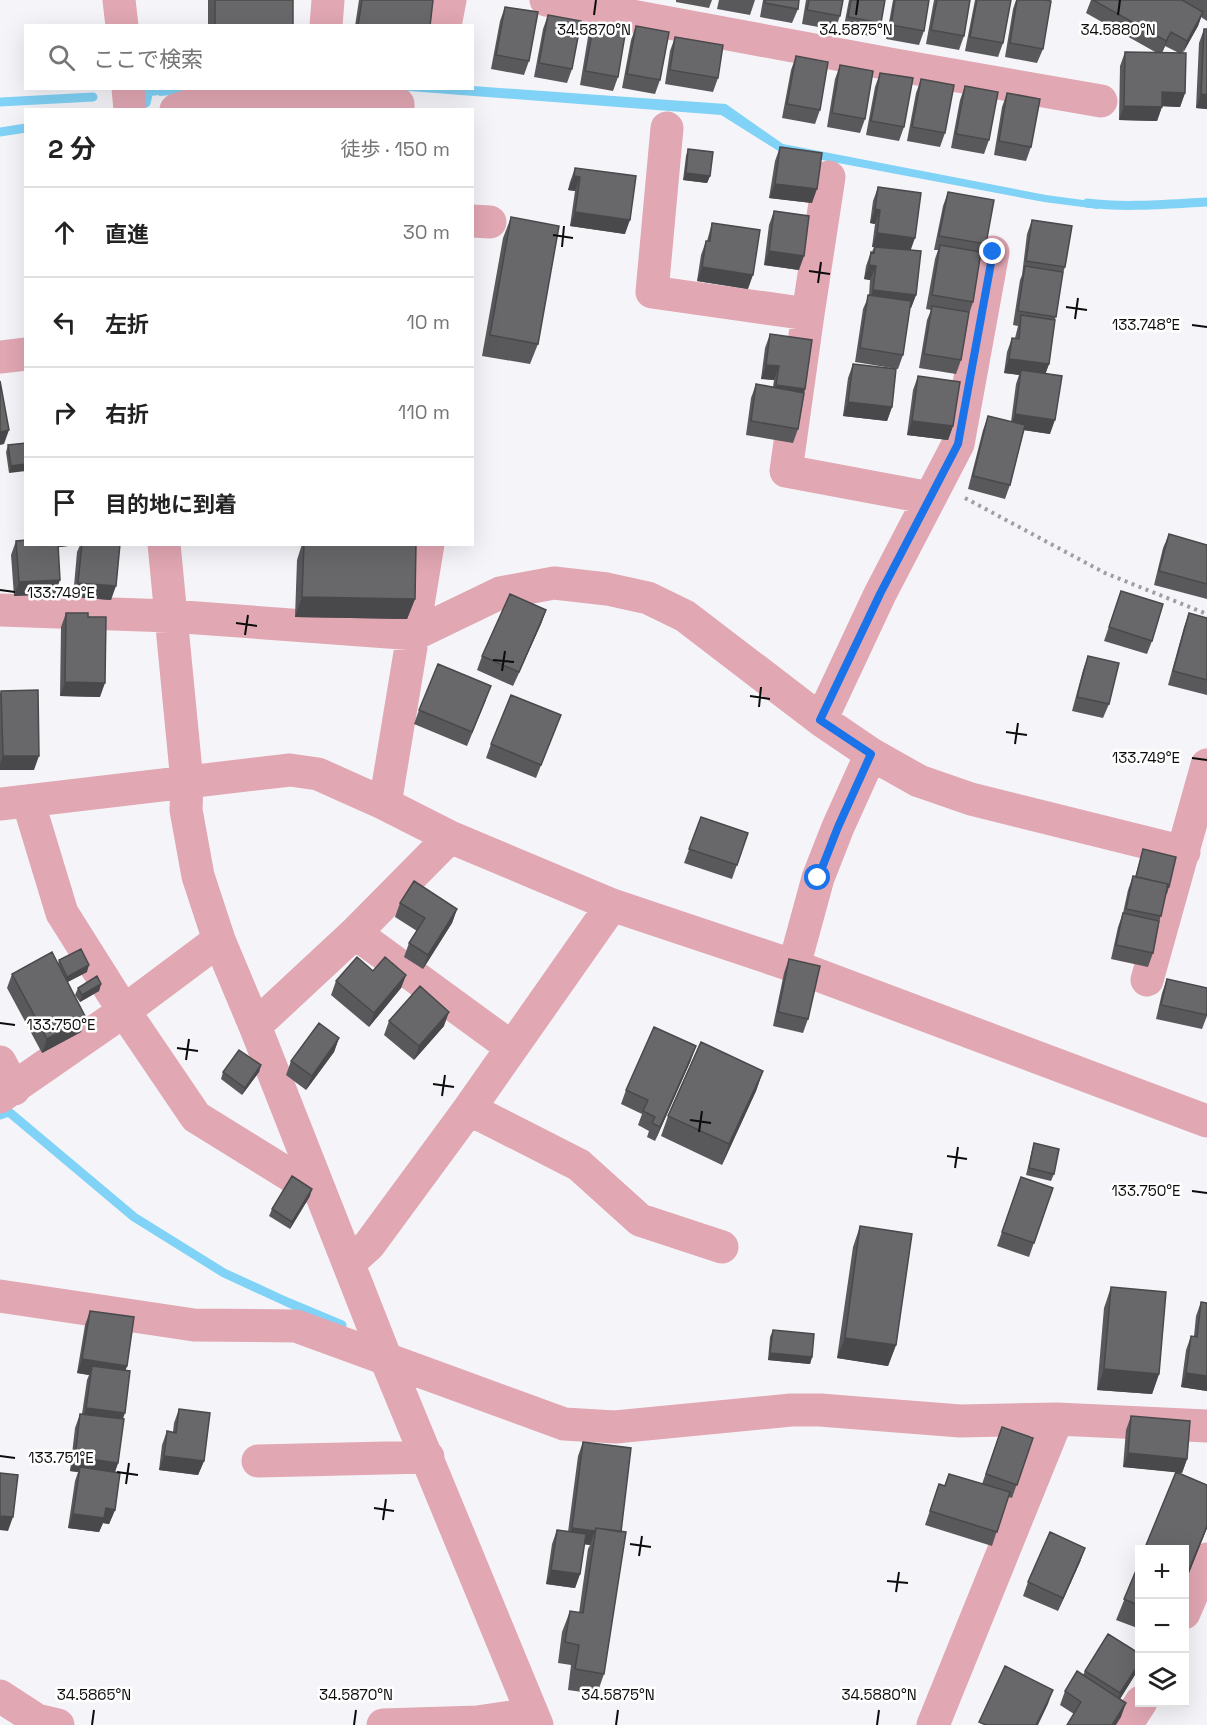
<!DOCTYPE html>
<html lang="ja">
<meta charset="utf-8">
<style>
:root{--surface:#fff;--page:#f2f2f2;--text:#222;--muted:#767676;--line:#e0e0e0}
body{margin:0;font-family:"Space Grotesk","Noto Sans JP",sans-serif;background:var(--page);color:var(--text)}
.controls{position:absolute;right:18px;bottom:18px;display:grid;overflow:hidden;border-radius:0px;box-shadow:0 6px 24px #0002}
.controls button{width:54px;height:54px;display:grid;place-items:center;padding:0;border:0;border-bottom:2px solid var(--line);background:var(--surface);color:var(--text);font:30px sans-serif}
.stop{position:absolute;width:18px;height:18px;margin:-14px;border:4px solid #1a73e8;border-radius:50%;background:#fff}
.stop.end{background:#1a73e8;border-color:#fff;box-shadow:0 2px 6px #0008}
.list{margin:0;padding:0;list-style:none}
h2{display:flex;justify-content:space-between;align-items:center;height:78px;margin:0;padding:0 24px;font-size:26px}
h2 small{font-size:20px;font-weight:400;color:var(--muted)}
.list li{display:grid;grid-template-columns:39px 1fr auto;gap:18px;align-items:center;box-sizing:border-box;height:90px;padding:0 24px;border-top:2px solid var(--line)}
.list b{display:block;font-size:22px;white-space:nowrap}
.list em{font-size:20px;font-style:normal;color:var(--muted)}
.icon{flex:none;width:33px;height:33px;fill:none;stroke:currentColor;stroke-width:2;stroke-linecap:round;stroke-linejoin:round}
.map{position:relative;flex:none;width:1207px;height:1725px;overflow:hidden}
.search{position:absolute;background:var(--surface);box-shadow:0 6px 24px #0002;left:24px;top:24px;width:450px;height:66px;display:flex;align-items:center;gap:15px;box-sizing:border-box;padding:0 21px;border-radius:0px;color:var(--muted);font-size:22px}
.panel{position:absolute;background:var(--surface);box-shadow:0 6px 24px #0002;left:24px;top:108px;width:450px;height:438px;border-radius:0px}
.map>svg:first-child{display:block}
.water{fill:#80d2f7}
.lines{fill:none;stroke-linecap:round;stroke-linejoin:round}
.stream{stroke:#80d2f7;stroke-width:9}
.path{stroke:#9f9fa2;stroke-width:4;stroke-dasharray:3 4.5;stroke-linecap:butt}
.minor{stroke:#e1a7b3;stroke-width:33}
.wall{fill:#59595c;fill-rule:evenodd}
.shaded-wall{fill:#49494b}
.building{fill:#68686b;stroke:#49494b;stroke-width:1.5}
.route{stroke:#1a73e8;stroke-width:8}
.ticks{fill:none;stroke:#0c0c0d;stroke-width:2}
.ticks-label{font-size:15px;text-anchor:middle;fill:#0c0c0d;stroke:#fff;stroke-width:5;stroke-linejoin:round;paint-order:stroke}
</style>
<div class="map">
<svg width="1207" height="1725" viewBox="0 0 1207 1725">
<rect width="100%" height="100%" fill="#f5f5f9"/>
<path class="water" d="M473 86 726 104 783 144 1046 195 1098 202V209L1044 202 780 152 721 115 383 89 472 88Z
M159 88 249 89 159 96Z"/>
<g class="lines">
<path class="stream" d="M145 92 183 88
M0 102 93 97
M146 103 149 91
M0 132 26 128
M1087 203C1126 208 1167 204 1207 202
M0 1115 9 1112 134 1217 224 1273 287 1302 342 1325"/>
<path class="path" d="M965 498 1105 573 1207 614"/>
<path class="minor" d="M119 0 122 26
M546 0 895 65 1101 101
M326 26 328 0
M445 26 450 0
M128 88 130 110
M176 110 188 106 325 95 398 104V110
M667 128 652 292 808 314 786 471 930 498
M472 221 490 222
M808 314 829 177
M0 357 26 354
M164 544 187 782 186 810 198 876 219 940 255 1026 386 1359 537 1725
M0 610 170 616 415 634 500 593 554 583 607 589 648 598 685 616 821 720 871 754 919 781 971 799 1184 852
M821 720 880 594 958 444 993 252
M28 801 62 913 120 1005 196 1117 301 1182 320 1191
M0 804 290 770 318 774 385 804 450 837 612 905 794 966 1207 1121
M385 804 428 544
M355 933 511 1047
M794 966 818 878 838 827 871 754
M1147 980 1207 765
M255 1026 355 933 450 837
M0 1062 14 1089
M0 1097 124 1011 219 940
M469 1109 579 1165 640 1220 722 1247
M349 1263 369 1245 469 1109 612 905
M0 1296 194 1325 296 1326 564 1424 615 1427 791 1410H820L960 1421 1057 1419 1207 1426
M258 1461 428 1457
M1184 1613 1207 1559
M0 1696 37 1720 58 1725
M383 1725 477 1722 532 1714
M933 1725 1057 1419
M1126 1725 1141 1702"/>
</g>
<path class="wall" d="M208 0H293V26H208Z
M359 0H433L430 26H355Z
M676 0H712L709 8 676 2Z
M719 0H755L750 15 717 9Z
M763 0H799L798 9 792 23 760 17Z
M806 0H843L840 16 835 30 802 24Z
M849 0H885L881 23 876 37 843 31Z
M893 0H929L924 31 919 45 886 39Z
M934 0H970L964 36 959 50 926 44Z
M975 0H1011L1003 43 998 57 965 51Z
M1016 0H1046L1043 49 1037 63 1005 57 1013 9Z
M1091 0H1207V21L1201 17 1198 26 1182 53 1185 93 1180 107 1162 106 1157 121 1119 120 1120 66 1125 52 1157 53 1086 13ZM1165 46 1179 53H1162Z
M505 7 529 61 524 75 491 69 500 21Z
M548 15 572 69 567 83 534 77 543 29Z
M594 23 618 77 613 91 580 85 588 37Z
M636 26 660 80 655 94 622 88 631 40Z
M1204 29 1207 109 1196 108 1199 43Z
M675 37 718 78 713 92 665 84 670 51Z
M796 56 820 110 815 124 782 118 791 70Z
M840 65 865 119 860 133 827 127 835 79Z
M880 73 904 127 899 141 866 135 875 87Z
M921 79 945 133 940 147 907 141 916 93Z
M965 86 989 140 984 154 951 148 960 100Z
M1007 93 1031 147 1026 161 994 155 1002 107Z
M780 147 812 203 769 198 775 161Z
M688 149 710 176 707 183 683 180 686 156Z
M575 168 625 234 570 226 575 191 568 190 570 182Z
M878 187 911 250 916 295 911 308H910L903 355 898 369 855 362 863 309 869 295 870 280 864 279 866 266 871 252H872L874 247H872L875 224 870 223 873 201Z
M948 192 986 244 980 258 973 302 969 314 961 360 956 374 919 368 927 320 931 310 926 309 935 259 938 250H934L943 206Z
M774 211 799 270 764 265 769 225Z
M511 217 538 344 530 364 482 356 503 238Z
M1032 220 1065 267 1062 276 1055 320 1049 364 1045 374 1050 434 1024 430 1010 485 1005 499 968 489 983 430 988 416 1011 422 1016 384 1019 375 1004 373 1007 352 1012 338H1015L1018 326 1013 325 1020 280 1022 275 1027 234Z
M712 223 748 289 697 281 701 255 706 241H707Z
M770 334 805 389 798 429 793 443 746 435 751 398 756 384 773 387 774 380 761 379 765 348Z
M853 364 892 407 887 421 843 416 848 378Z
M918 376 953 426 948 440 907 435 913 390Z
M26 443 9 473 6 452 8 445Z
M1169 534 1207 545V599L1154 585 1163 548Z
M16 541 26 544H120L111 600 73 597 77 552 80 545 58 547 55 594 14 596 11 555Z
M302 544H416L415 599 407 619 295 617 297 560Z
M1121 591 1152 641 1147 654 1104 641Z
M546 610 541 624 513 686 477 670 482 656Z
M66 613 88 617 100 697 60 696 61 627Z
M1189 613 1207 618V695L1168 685 1184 627Z
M1088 656 1109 704 1103 718 1072 711 1083 670Z
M1 691 34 770H0V694Z
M486 700 467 746 414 724 419 710Z
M561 715 536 778 486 758 491 744Z
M701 817 748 833 732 879 684 863Z
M1143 849 1169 887 1167 894H1165L1153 953 1148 967 1111 959 1118 927 1123 913 1128 890 1133 876 1135 877Z
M400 903 457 909 452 923 423 969 404 957 409 943 417 931 395 917Z
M789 959 808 1019 803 1033 773 1026 784 973Z
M59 960 87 972 67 982 81 1032 42 1053 7 988 12 974 58 964Z
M373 971 406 975 401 988 369 1027 331 995 336 981Z
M1167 979 1207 988V1016L1202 1029 1156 1019 1162 993Z
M101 984 99 991 80 1002 75 995 78 988Z
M389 1021 444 1026 414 1060 384 1035Z
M339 1038 334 1052 306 1090 286 1075 291 1061Z
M691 1060 655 1141 647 1137 649 1131 638 1125 642 1114 621 1104 626 1090Z
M261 1065 259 1072 242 1095 221 1079 223 1072Z
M763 1071 756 1091 722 1165 661 1136 668 1116Z
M1034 1143 1054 1174 1051 1181 1026 1175 1032 1150Z
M1021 1177 1053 1188 1029 1257 997 1246Z
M310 1196 290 1229 269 1216 272 1209Z
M860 1226 896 1345 888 1366 837 1358 853 1247Z
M1111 1287 1159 1374 1152 1394 1097 1390 1104 1308Z
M1201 1302 1207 1391 1181 1387 1186 1350 1191 1336H1194L1196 1316Z
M90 1311 127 1366 125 1371 123 1419 118 1463 115 1472V1510L109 1524 103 1523 99 1532 68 1528 75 1481 78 1472 70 1471 75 1428 80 1414H82L87 1380 89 1375 77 1373 85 1325Z
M773 1330 812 1357 810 1364 768 1360 770 1337Z
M179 1409 204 1461 198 1475 159 1470 162 1445 167 1431 173 1432 174 1423Z
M1131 1416 1187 1459 1182 1473 1177 1472 1207 1485V1528L1185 1583V1550L1176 1472 1123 1467 1126 1430Z
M1002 1427 1033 1438 1012 1498 1008 1497 992 1546 925 1525 939 1484 944 1486 949 1474 982 1484Z
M583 1442 621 1532 604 1674 597 1694 568 1690 571 1665 558 1663 562 1632 570 1611 579 1613 588 1549 590 1545 584 1544 580 1574 575 1588 546 1584 552 1544 557 1530 568 1532 578 1456Z
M1085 1548 1080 1562 1058 1611 1023 1596 1028 1582Z
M1140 1561V1629L1116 1620Z
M1140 1654V1667L1138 1670 1120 1699 1121 1717 1074 1714 1060 1705 1065 1691 1083 1675 1085 1671Z"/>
<path class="shaded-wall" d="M1203 12 1198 26 1182 55 1187 41Z
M1171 32 1165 46 1161 55 1166 41Z
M1162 92 1185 93 1180 107 1157 106Z
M1201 94 1207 95V109L1196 108Z
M1124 106 1162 107 1157 121 1119 120Z
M686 173 710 176 707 183 683 180Z
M574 176 580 177 575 191 568 190Z
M775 184 817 189 812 203 769 198Z
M875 209 880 210 875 224 870 223Z
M575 212 630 220 625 234 570 226Z
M877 233 915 238 910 252 872 247Z
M769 251 804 256 799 270 764 265Z
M869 265 876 266 870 280 864 279Z
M702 267 753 275 748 289 697 281Z
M873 290 916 295 911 308 868 304Z
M1009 359 1049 364 1044 378 1021 370 1019 375 1004 373Z
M766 365 779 366 774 380 761 379Z
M776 385 805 389 800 403 771 399Z
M848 402 892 407 887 421 843 416Z
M1015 414 1055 420 1050 434 1010 428Z
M912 421 953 426 948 440 907 435Z
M9 430 4 444 0 445V432Z
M26 464V471L9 473 11 466Z
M43 544H80L41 550Z
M60 580 55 594 14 596 19 582Z
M78 583 116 586 111 600 73 597Z
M302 597 415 599 407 619 295 617Z
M546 610 541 624 513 686 519 672Z
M65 682 105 683 100 697 60 696Z
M3 756H39L34 770H0V764Z
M457 909 452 923 423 969 428 955Z
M89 965 87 972 64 984 67 977Z
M406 975 401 988 369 1027 374 1013Z
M101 984 99 991 80 1002 82 995Z
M449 1012 444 1026 414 1060 419 1046Z
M86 1018 81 1032 42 1053 47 1039Z
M339 1038 334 1052 306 1090 312 1076Z
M696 1046 691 1060 655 1141 660 1127Z
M261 1065 259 1072 242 1095 245 1088Z
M763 1071 756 1091 722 1165 729 1144Z
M312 1189 310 1196 290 1229 292 1222Z
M845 1338 896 1345 888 1366 837 1358Z
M770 1353 812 1357 810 1364 768 1360Z
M82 1359 127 1366 122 1380 92 1366 89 1375 77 1373Z
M1104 1369 1159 1374 1152 1394 1097 1390Z
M1186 1373 1207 1376V1391L1181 1387Z
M86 1408 125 1413 120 1427 81 1422Z
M1128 1453 1187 1459 1182 1473 1123 1467Z
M164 1456 204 1461 198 1475 159 1470Z
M75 1457 118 1463 113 1477 80 1467 78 1472 70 1471Z
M106 1508 115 1510 109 1524 103 1523 99 1532 68 1528 73 1514Z
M0 1516 13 1517 8 1531 0 1530Z
M1207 1526V1528L1185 1583V1580Z
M572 1528 595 1531 590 1545 567 1542Z
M1085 1548 1080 1562 1058 1611 1063 1598Z
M551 1570 580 1574 575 1588 546 1584Z
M1140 1662 1138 1670 1115 1707 1120 1693Z
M1053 1690 1048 1704 1038 1725H1036Z
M1126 1703 1121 1717 1116 1725H1112Z"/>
<path class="building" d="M215 0H293V26H215Z
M362 0H433L430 26H358Z
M765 0H799L798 9 765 3Z
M809 0H843L840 16 807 10Z
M851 0H885L881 23 848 17Z
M895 0H929L924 31 891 25Z
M937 0H970L964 36 931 30Z
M977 0H1011L1003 43 970 37Z
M1017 0H1046L1051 1 1043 49 1010 43Z
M1093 0H1182L1203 12 1187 41 1171 32 1166 41Z
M505 7 538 12 529 61 496 55Z
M548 15 581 21 572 69 539 63Z
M594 23 626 29 618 77 585 71Z
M636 26 669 32 660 80 627 74Z
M1204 29H1207V95L1201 94Z
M675 37 723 45 718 78 670 70Z
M1125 52 1186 53 1185 93 1162 92V107L1124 106Z
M796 56 828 62 820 110 787 104Z
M840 65 873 71 865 119 832 113Z
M880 73 913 78 904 127 871 121Z
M921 79 954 85 945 133 912 127Z
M965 86 998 92 989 140 956 134Z
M1007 93 1040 99 1031 147 999 141Z
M780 147 822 153 817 189 775 184Z
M688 149 713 152 710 176 686 173Z
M575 168 636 176 630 220 575 212 580 177 574 176Z
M878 187 921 193 915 238 877 233 880 210 875 209Z
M948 192 994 200 986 244 939 236Z
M774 211 809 216 804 256 769 251Z
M511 217 559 226 538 344 490 335Z
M1032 220 1072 226 1065 267 1026 261Z
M712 223 760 230 753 275 702 267 706 241H710Z
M940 245 981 252 973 302 932 295Z
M875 247 921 251 916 295 873 290 876 266 869 265 871 252 874 253Z
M1025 266 1063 272 1056 317 1018 311Z
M868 295 911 301 903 355 860 348Z
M932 306 969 312 961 360 924 354Z
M1021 315 1055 320 1049 364 1009 359 1012 338 1019 339Z
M770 334 812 340 805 389 776 385 779 366 766 365Z
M853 364 896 369 892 407 848 402Z
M1021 370 1062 376 1055 420 1015 414Z
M918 376 960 382 953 426 912 421Z
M0 381 9 430 0 432Z
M756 384 804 393 798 429 751 421Z
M988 416 1025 425 1010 485 973 476Z
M26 443V464L11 466 8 445Z
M1169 534 1207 545V584L1159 571Z
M26 540V544H58L60 580 19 582 16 541Z
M82 544H120L116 586 78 583Z
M304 544H416L415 599 302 597Z
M1121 591 1163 604 1152 641 1109 627Z
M510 594 546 610 519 672 482 656Z
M66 613H88V617H106L105 683 65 682Z
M1189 613 1207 618V680L1173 671Z
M1088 656 1119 663 1109 704 1077 697Z
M438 664 491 686 472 732 419 710Z
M38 690 39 756H3L1 691Z
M511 695 561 715 541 765 491 744Z
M701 817 748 833 737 865 689 849Z
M1143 849 1176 857 1169 887H1167L1168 884 1136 877Z
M1133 876 1168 884 1161 916 1126 909Z
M414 881 457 909 428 955 409 943 425 918 400 903Z
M1123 913 1159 921 1153 953 1116 945Z
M81 949 89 965 67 977 59 960Z
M52 952 86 1018 47 1039 12 974Z
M357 957 373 971 385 957 406 975 374 1013 336 981Z
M789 959 820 966 808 1019 778 1012Z
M97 976 101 984 82 995 78 988Z
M1167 979 1207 988V1015L1161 1005Z
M420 986 449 1012 419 1046 389 1021Z
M319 1023 339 1038 312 1076 291 1061Z
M654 1027 696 1046 660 1127 652 1123 655 1117 643 1111 648 1100 626 1090Z
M701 1042 763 1071 729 1144 668 1116Z
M239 1050 261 1065 245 1088 223 1072Z
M1034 1143 1059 1149 1054 1174 1029 1168Z
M292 1176 312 1189 292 1222 272 1209Z
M1021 1177 1053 1188 1034 1243 1002 1232Z
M860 1226 912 1234 896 1345 845 1338Z
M1111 1287 1166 1292 1159 1374 1104 1369Z
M1201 1302 1207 1303V1376L1186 1373 1191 1336 1197 1337Z
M90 1311 134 1317 127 1366 82 1359Z
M773 1330 814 1334 812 1357 770 1353Z
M92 1366 130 1371 125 1413 86 1408Z
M179 1409 210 1413 204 1461 164 1456 167 1431 176 1433Z
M80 1414 124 1419 118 1463 75 1457Z
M1131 1416 1190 1421 1187 1459 1128 1453Z
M1002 1427 1033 1438 1017 1485 986 1474Z
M583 1442 631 1448 621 1532 596 1528 595 1531 572 1528Z
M80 1467 120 1473 115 1510 106 1508 104 1518 73 1514Z
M1176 1472 1207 1485V1526L1185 1580V1550H1144Z
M0 1473 18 1475 13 1517 0 1516Z
M949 1474 1010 1492 997 1532 930 1511 939 1484 945 1486Z
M596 1528 626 1532 604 1674 575 1669 579 1645 565 1642 570 1611 583 1613Z
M557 1530 586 1534 580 1574 551 1570Z
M1050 1532 1085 1548 1063 1598 1028 1582Z
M1140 1561V1606L1124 1599Z
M1108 1634 1140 1654V1662L1120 1693 1085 1671Z
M1005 1666 1053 1690 1036 1725H986L979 1722Z
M1077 1671 1126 1703 1112 1725H1067L1081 1702 1065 1691Z"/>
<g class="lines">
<path class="route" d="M818 878 838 827 871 754 820 720 880 594 958 444 993 252"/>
</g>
<path class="ticks" d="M594 15 596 0M856 15 858 0M1118 15 1120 0M553 235 573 238M562 247 564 226M809 271 830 274M818 283 821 262M1066 307 1087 310M1075 319 1078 298M1192 325 1207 327M0 590 15 592M236 623 257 626M245 635 248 615M493 660 514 662M502 671 505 651M750 696 770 699M759 707 761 687M1006 732 1027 735M1015 744 1018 723M1192 758 1207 760M0 1023 15 1025M177 1048 198 1051M186 1060 189 1039M433 1084 454 1087M442 1096 445 1075M690 1120 711 1123M699 1132 702 1111M947 1156 967 1159M955 1168 958 1147M1192 1191 1207 1193M0 1456 15 1458M117 1472 138 1475M126 1484 129 1463M374 1508 394 1511M383 1520 386 1499M630 1544 651 1547M639 1556 642 1536M887 1581 908 1583M896 1592 899 1572M92 1725 94 1710M354 1725 356 1710M616 1725 618 1710M877 1725 879 1710"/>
<g class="ticks-label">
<text x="594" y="35">34.5870°N</text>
<text x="856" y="35">34.5875°N</text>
<text x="1118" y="35">34.5880°N</text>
<text x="1146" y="330">133.748°E</text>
<text x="61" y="598">133.749°E</text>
<text x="1146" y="763">133.749°E</text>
<text x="61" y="1030">133.750°E</text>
<text x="1146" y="1196">133.750°E</text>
<text x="61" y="1463">133.751°E</text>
<text x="94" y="1700">34.5865°N</text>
<text x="356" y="1700">34.5870°N</text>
<text x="618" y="1700">34.5875°N</text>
<text x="879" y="1700">34.5880°N</text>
</g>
</svg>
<div class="controls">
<button>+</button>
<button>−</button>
<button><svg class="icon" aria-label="layers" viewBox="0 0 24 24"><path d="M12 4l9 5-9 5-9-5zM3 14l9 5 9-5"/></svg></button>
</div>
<div class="stop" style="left:818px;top:878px"></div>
<div class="stop end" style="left:993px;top:252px"></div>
<div class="search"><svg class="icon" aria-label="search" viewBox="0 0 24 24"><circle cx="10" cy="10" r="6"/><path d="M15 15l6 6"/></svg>ここで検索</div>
<section class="panel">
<h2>2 分<small>徒歩 · 150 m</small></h2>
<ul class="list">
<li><svg class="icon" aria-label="ahead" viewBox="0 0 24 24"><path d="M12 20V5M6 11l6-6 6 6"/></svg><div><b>直進</b></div><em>30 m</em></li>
<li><svg class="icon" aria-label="left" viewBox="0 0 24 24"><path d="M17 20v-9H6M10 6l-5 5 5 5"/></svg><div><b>左折</b></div><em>10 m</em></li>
<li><svg class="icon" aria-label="right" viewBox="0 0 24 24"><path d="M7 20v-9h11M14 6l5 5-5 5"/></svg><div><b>右折</b></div><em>110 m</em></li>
<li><svg class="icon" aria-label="arrive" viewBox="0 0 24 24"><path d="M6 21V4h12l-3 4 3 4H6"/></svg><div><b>目的地に到着</b></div></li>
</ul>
</section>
</div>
